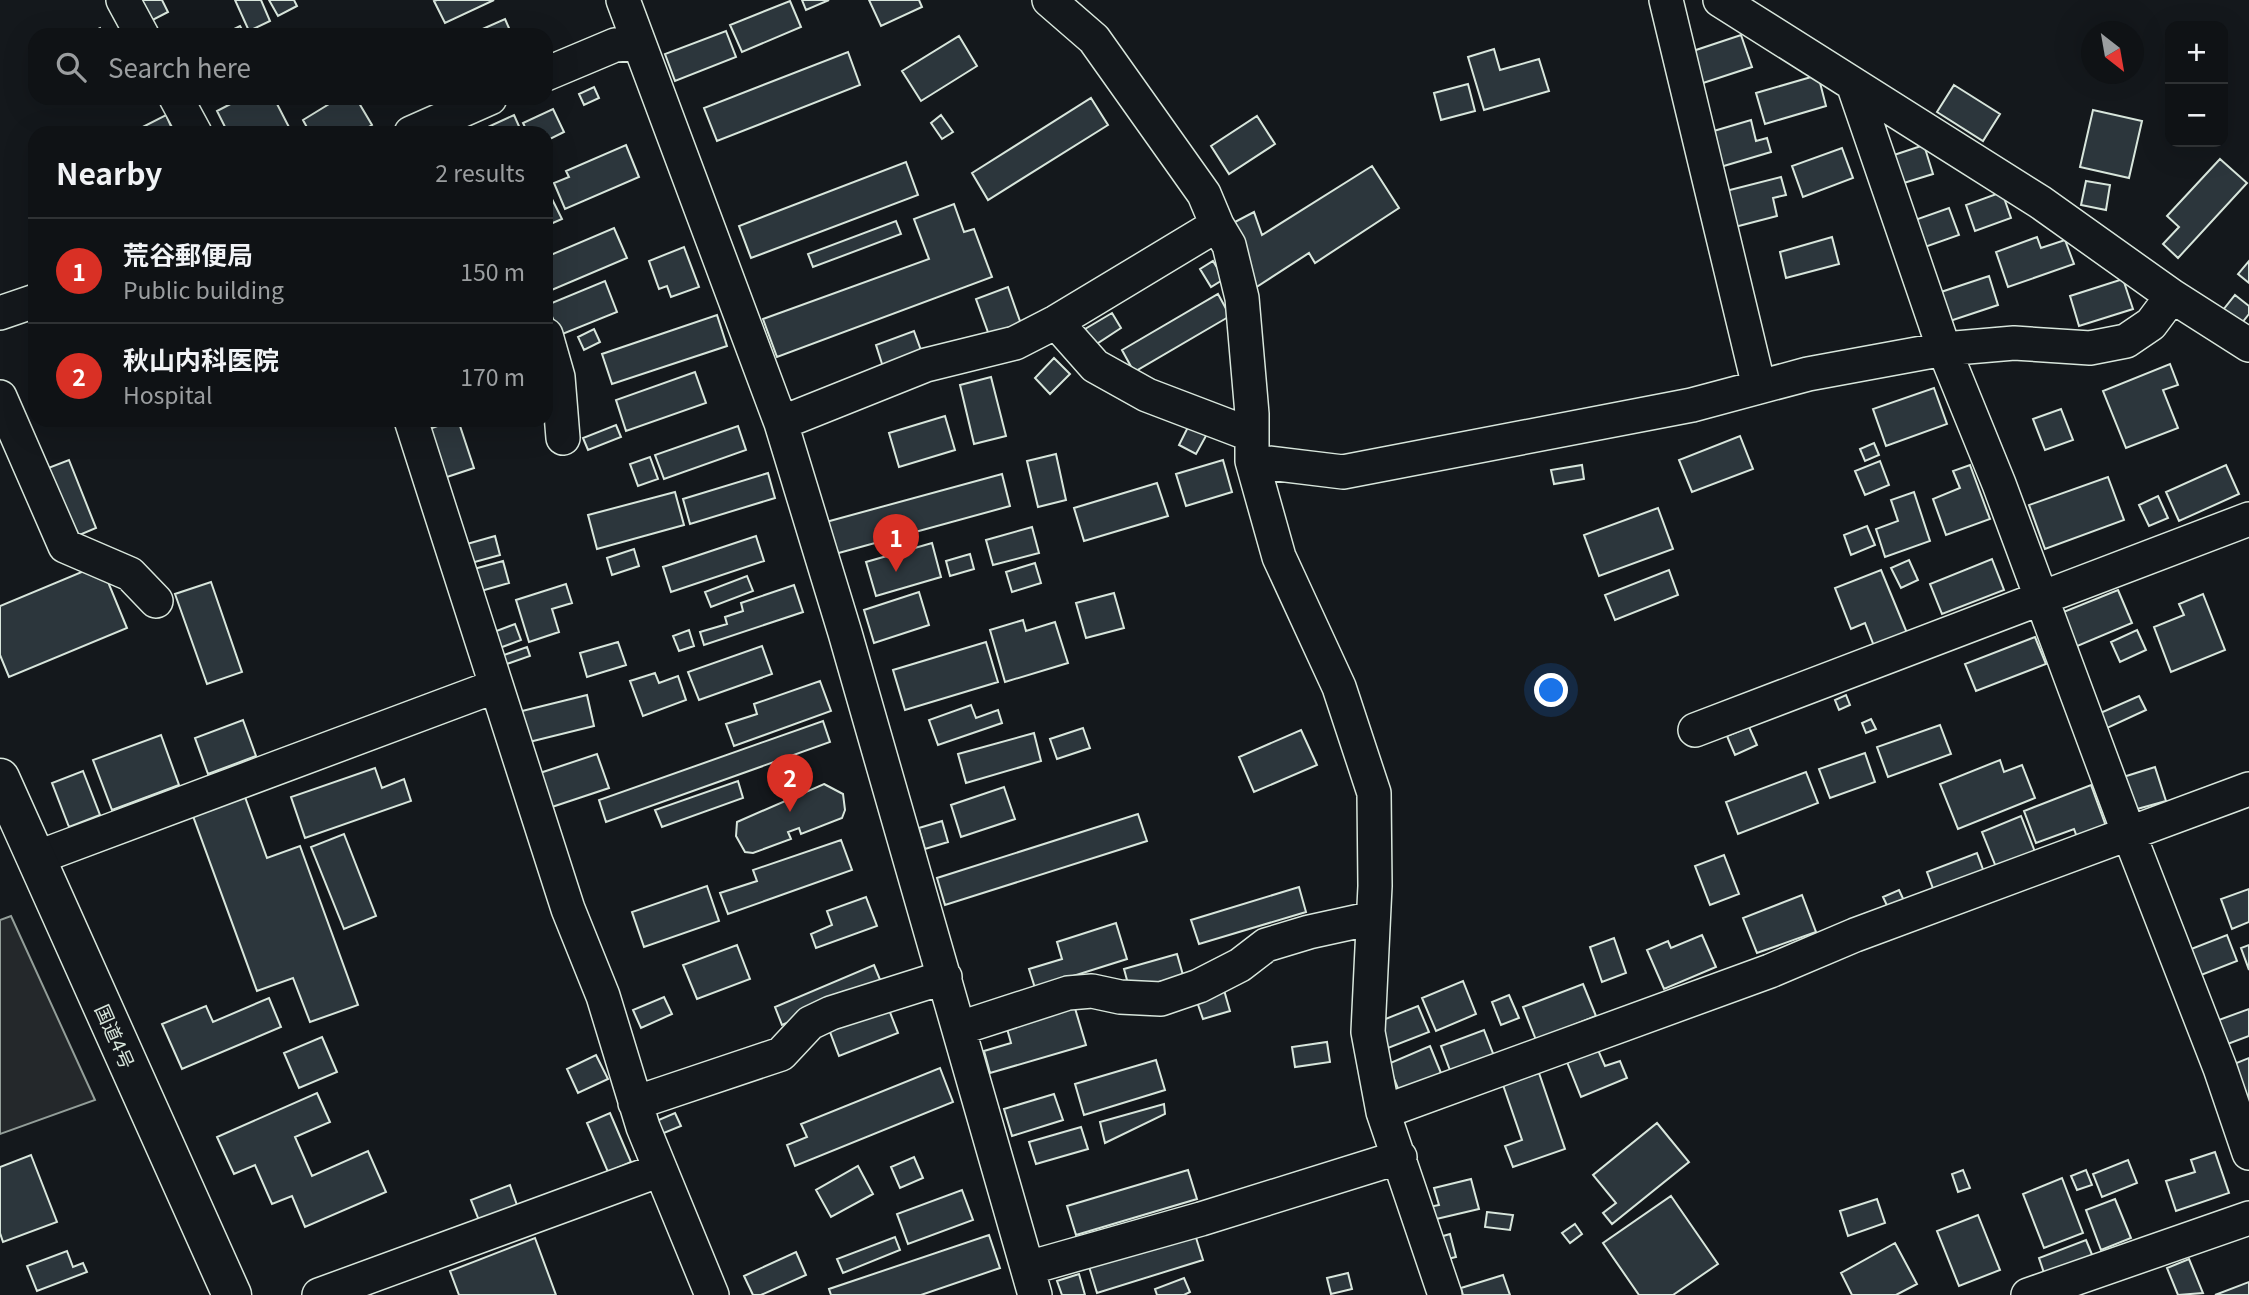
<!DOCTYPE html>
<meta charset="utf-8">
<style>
:root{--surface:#0f1215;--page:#181b1e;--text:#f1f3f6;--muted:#9b9ea0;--line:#2f3234;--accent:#d93025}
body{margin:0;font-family:Georgia,"Noto Sans JP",serif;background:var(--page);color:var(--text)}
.controls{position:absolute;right:21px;top:21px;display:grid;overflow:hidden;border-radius:14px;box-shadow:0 7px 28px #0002}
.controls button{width:63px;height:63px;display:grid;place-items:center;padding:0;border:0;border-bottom:2px solid var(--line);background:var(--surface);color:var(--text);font:35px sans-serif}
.compass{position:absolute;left:2081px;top:21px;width:63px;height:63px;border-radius:50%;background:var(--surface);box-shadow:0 7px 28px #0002;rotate:149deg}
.you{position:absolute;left:1552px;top:691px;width:24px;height:24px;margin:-18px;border:5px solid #fff;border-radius:50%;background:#1a73e8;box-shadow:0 0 0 10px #1a73e833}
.badge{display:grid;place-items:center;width:46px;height:46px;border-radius:50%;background:var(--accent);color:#fff;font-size:23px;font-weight:700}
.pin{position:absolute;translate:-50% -58px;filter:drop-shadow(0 2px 4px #0008)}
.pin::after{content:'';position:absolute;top:37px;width:24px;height:21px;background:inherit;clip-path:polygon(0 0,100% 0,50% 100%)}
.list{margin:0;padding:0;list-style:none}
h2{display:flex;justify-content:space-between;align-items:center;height:91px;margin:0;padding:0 28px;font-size:30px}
h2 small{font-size:23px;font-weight:400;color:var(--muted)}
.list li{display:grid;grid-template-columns:46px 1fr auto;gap:21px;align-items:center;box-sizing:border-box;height:105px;padding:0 28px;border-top:2px solid var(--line)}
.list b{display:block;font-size:26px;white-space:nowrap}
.list p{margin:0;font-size:23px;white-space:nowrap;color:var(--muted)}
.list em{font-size:23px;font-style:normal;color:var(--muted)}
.icon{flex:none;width:38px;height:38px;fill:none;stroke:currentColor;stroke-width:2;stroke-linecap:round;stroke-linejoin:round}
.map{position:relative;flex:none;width:2249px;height:1295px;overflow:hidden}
.search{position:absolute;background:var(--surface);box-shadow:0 7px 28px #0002;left:28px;top:28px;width:525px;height:77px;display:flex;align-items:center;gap:18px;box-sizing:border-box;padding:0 24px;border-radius:21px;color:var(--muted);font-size:26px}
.panel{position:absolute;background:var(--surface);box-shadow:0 7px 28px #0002;left:28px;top:126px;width:525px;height:301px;border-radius:21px}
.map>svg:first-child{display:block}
.parking{fill:#24282b;stroke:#939e99;stroke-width:2}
.building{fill:#2c363c;stroke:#d8e6dc;stroke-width:2}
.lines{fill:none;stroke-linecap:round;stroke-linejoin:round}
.minor-casing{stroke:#d8e6dc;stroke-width:36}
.highway-casing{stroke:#d8e6dc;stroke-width:41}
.minor{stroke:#14181c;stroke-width:33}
.highway{stroke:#14181c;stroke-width:38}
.labels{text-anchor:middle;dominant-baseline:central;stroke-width:5;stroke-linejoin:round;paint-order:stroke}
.street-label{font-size:19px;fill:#d8e6dc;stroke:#14181c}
</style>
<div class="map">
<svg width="2249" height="1295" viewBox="0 0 2249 1295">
<rect width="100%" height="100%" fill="#14181c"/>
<path class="parking" d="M11 916 95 1100 0 1134V920Z"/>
<path class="building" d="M143 0H162L168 12 143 25 133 6Z
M235 0H261L270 21 249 31Z
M269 0H294L297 6 278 16Z
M437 0H494L445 23 434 1Z
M802 0H829L806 10Z
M869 0H919L922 7 881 26Z
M790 1 801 27 742 52 730 25Z
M505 19 512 35H469Z
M240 26 245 35H222Z
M100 28 103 35H85Z
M726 31 736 57 675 81 665 54Z
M1741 35 1752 67 1697 85 1687 53Z
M959 36 977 66 921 101 902 71Z
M1494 49 1500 70 1539 59 1549 91 1484 110 1468 57Z
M848 52 860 85 717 141 704 108Z
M1818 75 1826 106 1765 124 1756 93Z
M1468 84 1475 111 1441 120 1434 93Z
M1954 85 2000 114 1983 141 1937 112Z
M594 87 599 98 584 105 579 94Z
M242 98H274L292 133H228L217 111Z
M339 98H356L372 125 358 133H310L303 120Z
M1091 98 1108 125 988 200 972 173Z
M553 109 564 132 546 141V133H528L523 123Z
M2093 110 2142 121 2129 178 2080 167Z
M166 115 174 133H131Z
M514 115 522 133H475Z
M941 115 953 132 942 139 931 123Z
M1257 116 1275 144 1229 174 1211 146Z
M1751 120 1756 141 1767 138 1771 152 1717 168 1707 133Z
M626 145 639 177 565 209 554 183 569 177 566 171Z
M1924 145 1933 174 1894 186 1885 158Z
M1842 148 1853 178 1803 197 1792 166Z
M2220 159 2247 183 2178 258 2163 244 2179 227 2167 216Z
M906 162 918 195 751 258 739 226Z
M1372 166 1399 208 1315 263 1309 253 1255 288 1231 224 1254 212 1262 235Z
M1781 177 1786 195 1773 198 1777 216 1731 228 1722 192Z
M2086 181 2110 185 2106 210 2081 205Z
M2002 192 2011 218 1975 231 1966 205Z
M552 199 562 219 546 226V201Z
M954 204 964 232 974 229 992 277 777 357 763 319 929 259 914 219Z
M1949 208 1959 235 1922 248 1912 221Z
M896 221 901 234 813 267 808 254Z
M614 228 627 258 547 292 546 257Z
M1832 237 1839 264 1786 278 1780 252Z
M2037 237 2041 248 2065 240 2074 264 2008 287 1996 252Z
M684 247 699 287 671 297 667 286 659 289 649 261Z
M1213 261 1224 279 1211 287 1200 269Z
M2249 261V283L2238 274Z
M1989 276 1998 305 1947 322 1938 293Z
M2123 279 2133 309 2079 326 2070 296Z
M605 281 617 312 560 335 547 305Z
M1008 287 1021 324 989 335 976 299Z
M1218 294 1230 316 1134 372 1122 350Z
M2235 295 2249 306V314L2241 324 2223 310Z
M1112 313 1121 328 1095 345 1085 329Z
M717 315 727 346 612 384 602 354Z
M594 329 600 342 584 350 578 337Z
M914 331 922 353 883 367 876 345Z
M1054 358 1070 374 1050 394 1035 378Z
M2170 364 2178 385 2163 390 2178 428 2126 448 2103 391Z
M695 372 706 403 626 431 616 400Z
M991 377 1006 436 974 444 960 385Z
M1934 388 1947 424 1886 446 1873 409Z
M2061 409 2073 440 2045 450 2033 419Z
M945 416 955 450 899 467 889 433Z
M454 420H458L474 468 438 480 421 432Z
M616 425 621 437 588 450 583 438Z
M1189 425 1207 434 1196 454 1179 445Z
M738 426 746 450 664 479 655 455Z
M1740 436 1753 469 1692 492 1679 460Z
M1874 443 1879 455 1865 461 1860 449Z
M1056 454 1066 500 1038 507 1027 461Z
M650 457 658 479 638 486 630 464Z
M69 460 96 528 70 539 43 470Z
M1223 460 1232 492 1186 506 1176 474Z
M1880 461 1889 485 1865 495 1855 471Z
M1582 465 1584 479 1554 484 1551 470Z
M1970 465 1990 519 1946 535 1933 499 1960 488 1953 471Z
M2226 465 2239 494 2179 521 2166 492Z
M768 473 775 498 690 524 683 499Z
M1002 474 1010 506 835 554 826 522Z
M2108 477 2124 520 2045 549 2029 505Z
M1157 483 1168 516 1084 541 1074 508Z
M675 492 684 525 597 549 588 515Z
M1914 492 1930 541 1885 557 1876 529 1898 521 1891 500Z
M2158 496 2168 518 2149 526 2139 505Z
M1658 508 1673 549 1599 576 1584 535Z
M1867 526 1875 545 1851 555 1844 535Z
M1032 527 1039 553 993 565 986 540Z
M495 536 500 555 471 563 467 544Z
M756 536 764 561 671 592 663 567Z
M932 543 941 577 876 596 866 562Z
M634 549 639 566 612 575 607 558Z
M970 554 974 569 950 576 946 561Z
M1992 559 2004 590 1942 614 1930 584Z
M1909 560 1918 580 1901 588 1891 568Z
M503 561 509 583 481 591 474 569Z
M1035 563 1041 583 1012 592 1006 572Z
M1669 570 1678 595 1615 620 1605 595Z
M1881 570 1907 633 1874 646 1865 623 1851 629 1835 588Z
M84 571 106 577 127 628 9 677 0 655V606Z
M747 576 753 591 711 607 705 592Z
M211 582 242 672 207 684 175 594Z
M566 584 572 603 552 609 559 632 529 642 516 600Z
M794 585 803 612 704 645 700 632 727 624 725 617 743 611 741 603Z
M2118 590 2132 623 2075 647 2061 613Z
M919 592 929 625 874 643 864 610Z
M1114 593 1124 628 1086 638 1076 603Z
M2203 594 2225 650 2171 672 2154 627 2184 615 2179 604Z
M1023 620 1026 631 1055 622 1068 663 1005 682 990 630Z
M515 624 521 640 497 649 491 633Z
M689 630 694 646 679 651 673 636Z
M2137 630 2146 650 2120 662 2111 642Z
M2035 637 2046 664 1976 691 1965 664Z
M618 642 626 665 587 677 580 653Z
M986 642 998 682 905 710 893 670Z
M762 646 772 674 699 700 688 672Z
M527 647 530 656 504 665 501 656Z
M655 673 659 683 678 676 686 700 643 716 630 681Z
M820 681 831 711 734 746 726 724 757 714 754 704Z
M587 695 594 726 521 744 514 713Z
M1846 695 1850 705 1839 710 1835 700Z
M2139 696 2146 710 2105 729 2098 714Z
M971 705 976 718 998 710 1002 723 938 745 929 720Z
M1871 719 1876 729 1866 733 1862 723Z
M243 720 256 756 208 774 195 738Z
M823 721 830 742 606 822 599 800Z
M1940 725 1951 754 1888 777 1877 747Z
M1749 727 1757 745 1735 755 1727 736Z
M1083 728 1090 748 1057 759 1050 739Z
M1301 730 1317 765 1254 792 1239 757Z
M1034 733 1041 761 966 783 958 754Z
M161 735 179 785 112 810 93 760Z
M1865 753 1875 782 1830 798 1819 769Z
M597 754 609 788 546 809 534 775Z
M2000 760 2004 772 2022 765 2035 798 1958 829 1940 784Z
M2155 767 2166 801 2130 811 2120 778Z
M375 768 382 788 404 779 411 801 305 838 291 797Z
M83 771 100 815 69 827 52 783Z
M1806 772 1818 803 1738 834 1726 802Z
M738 781 743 798 662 827 655 810Z
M824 784 843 794 845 810 842 818 801 834 799 828 788 832 791 839 753 853 745 852 736 836 737 822Z
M2091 785 2107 829 2078 840 2074 829 2036 843 2024 811Z
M1004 787 1015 819 961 837 951 805Z
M245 797 267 858 300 846 358 1005 310 1022 293 978 257 991 193 816Z
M1138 814 1147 841 945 905 937 878Z
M2021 816 2037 857 1998 872 1982 832Z
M942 821 948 842 925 849 919 828Z
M344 834 376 916 344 929 311 847Z
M841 840 852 870 728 914 720 893 757 881 753 870Z
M1977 853 1985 875 1935 894 1927 872Z
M1724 855 1739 894 1710 905 1695 866Z
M707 886 719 921 644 947 632 912Z
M1299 887 1306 912 1199 944 1191 920Z
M2249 889V922L2232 929 2221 899Z
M1899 890 1906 905 1890 912 1883 897Z
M1802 895 1816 932 1757 953 1743 918Z
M866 897 877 926 816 948 811 934 832 925 827 911Z
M1116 923 1127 959 1035 988 1029 969 1062 959 1057 942Z
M1702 935 1716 967 1664 989 1647 950 1668 941 1671 948Z
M2227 935 2237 961 2196 977 2186 951Z
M1614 938 1626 973 1602 982 1590 947Z
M737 945 750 979 697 999 683 965Z
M2249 945V970L2241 948Z
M1177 954 1183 975 1130 991 1124 969Z
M874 965 881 982 782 1025 775 1007Z
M1463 981 1476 1014 1436 1031 1422 998Z
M1583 984 1596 1016 1536 1040 1523 1007Z
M1224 990 1230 1011 1203 1019 1196 999Z
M1509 995 1519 1018 1501 1025 1492 1002Z
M664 997 672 1014 641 1028 633 1010Z
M269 998 281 1027 182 1069 162 1024 206 1006 213 1022Z
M886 1002 898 1033 839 1056 827 1024Z
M1074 1005 1086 1045 990 1073 984 1051 1011 1043 1006 1025Z
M1418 1006 1429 1032 1388 1048 1378 1022Z
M2249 1009V1036L2225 1045 2216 1021Z
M1484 1030 1494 1056 1451 1073 1441 1046Z
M322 1037 337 1072 299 1088 284 1053Z
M1327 1042 1330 1062 1295 1067 1292 1047Z
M1430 1046 1443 1078 1401 1096 1388 1064Z
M1598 1050 1605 1066 1620 1061 1627 1078 1581 1097 1567 1062Z
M596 1055 608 1079 578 1093 567 1069Z
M2249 1058V1106L2229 1066Z
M1156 1060 1165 1090 1084 1115 1075 1084Z
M940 1068 953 1102 795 1166 787 1145 807 1137 801 1124Z
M1539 1073 1565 1149 1513 1167 1505 1146 1522 1140 1503 1085Z
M317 1093 330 1122 295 1137 312 1176 368 1151 386 1192 305 1227 292 1196 272 1204 255 1165 234 1174 217 1137Z
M1054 1094 1063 1120 1012 1136 1004 1109Z
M1164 1104 1165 1114 1105 1143 1100 1122Z
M610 1113 631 1162 608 1172 587 1123Z
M675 1113 681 1126 659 1135 654 1122Z
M1657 1123 1689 1162 1612 1224 1603 1213 1616 1203 1593 1175Z
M1081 1127 1088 1149 1036 1164 1029 1142Z
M2215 1152 2229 1193 2176 1211 2166 1181 2195 1172 2191 1160Z
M31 1155 57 1222 3 1242 0 1233V1167Z
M914 1157 923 1178 900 1188 891 1167Z
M2128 1160 2137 1183 2102 1197 2093 1174Z
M858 1166 873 1194 831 1217 816 1190Z
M1188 1170 1197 1199 1076 1235 1067 1206Z
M1963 1170 1970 1188 1958 1192 1952 1174Z
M2086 1170 2092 1185 2077 1190 2071 1176Z
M2062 1178 2083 1233 2044 1248 2023 1194Z
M1471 1179 1479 1209 1432 1220 1429 1207 1439 1205 1434 1188Z
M510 1185 518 1208 480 1223 471 1200Z
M962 1190 973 1220 908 1244 897 1214Z
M1671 1196 1718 1264 1673 1295H1639L1603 1243Z
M1877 1199 1885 1223 1848 1236 1840 1211Z
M2115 1199 2131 1238 2101 1250 2086 1210Z
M1487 1212 1513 1215 1510 1230 1485 1227Z
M1978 1215 2000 1270 1959 1286 1937 1231Z
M1575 1224 1582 1234 1570 1243 1562 1233Z
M1193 1228 1203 1260 1097 1293 1087 1260Z
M1450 1234 1456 1257 1443 1260 1436 1238Z
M989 1235 1000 1268 921 1295H831L829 1289Z
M895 1237 900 1250 843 1273 837 1259Z
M535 1238 556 1295H459L450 1271Z
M2086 1240 2093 1257 2045 1276 2039 1258Z
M1895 1243 1917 1284 1896 1295H1852L1841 1273Z
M67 1251 73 1267 83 1263 87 1272 37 1291 27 1266Z
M796 1252 806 1275 761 1295H753L744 1276Z
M2189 1259 2203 1293 2178 1295 2167 1268Z
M1348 1273 1352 1289 1331 1294 1327 1278Z
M1079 1274 1085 1295H1062L1057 1281Z
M1503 1275 1510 1295H1463L1461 1288Z
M1184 1278 1190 1292 1184 1295H1157L1155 1289Z
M2249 1282V1295H2215Z"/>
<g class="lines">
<g class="minor-casing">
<path id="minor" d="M123 0 142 35
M623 0 781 423 845 633 1035 1295
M1049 0 1094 39 1204 194 1217 225 1229 245 1242 298 1252 414V461L1279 557 1339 687 1374 793 1375 886 1368 1032 1383 1112 1445 1295
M1666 0 1759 387
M1720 0 2040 202 2172 296 2249 345
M546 74 615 45 639 43
M1853 84 1944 349 1999 484 2129 834 2220 1068 2249 1153
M176 98 195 133
M411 133 490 98
M0 313 35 301
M1056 322 1095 366 1147 395 1252 435
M546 335 558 377 563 438
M0 397 65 546 130 574 156 601
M411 420 568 909 603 996 643 1127 712 1295
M781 423 926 365 1015 343 1056 322 1217 225
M1252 461 1343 472 1692 405 1808 374 1944 349 2014 343 2090 348 2126 341 2151 324 2172 296
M1695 730 2249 519
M36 858 496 686
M960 1028 1068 993 1092 991 1120 997 1161 999 1199 986 1240 965 1266 945 1309 932 1373 918
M635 1103 781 1054 810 1023 831 1013 945 977
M1383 1112 1770 971 1855 935 2249 789
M1028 1268 1201 1219 1400 1157
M319 1295 660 1170
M2028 1295 2249 1218"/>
</g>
<g class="highway-casing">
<path id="highway" d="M0 778 232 1295"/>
</g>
<use href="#minor" class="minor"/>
<use href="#highway" class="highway"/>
</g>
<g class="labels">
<g class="street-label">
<text transform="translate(116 1036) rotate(66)">国道4号</text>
</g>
</g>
</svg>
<div class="controls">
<button>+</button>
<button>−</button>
</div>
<svg class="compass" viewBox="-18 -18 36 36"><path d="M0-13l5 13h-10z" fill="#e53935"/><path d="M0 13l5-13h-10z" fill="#9b9ea0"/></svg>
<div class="you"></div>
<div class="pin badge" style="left:896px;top:572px">1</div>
<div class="pin badge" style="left:790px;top:812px">2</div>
<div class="search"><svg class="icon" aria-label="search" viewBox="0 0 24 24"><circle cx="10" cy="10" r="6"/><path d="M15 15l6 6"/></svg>Search here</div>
<section class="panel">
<h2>Nearby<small>2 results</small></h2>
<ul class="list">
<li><span class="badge">1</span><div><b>荒谷郵便局</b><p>Public building</p></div><em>150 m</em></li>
<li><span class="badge">2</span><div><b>秋山内科医院</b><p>Hospital</p></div><em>170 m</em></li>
</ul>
</section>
</div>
